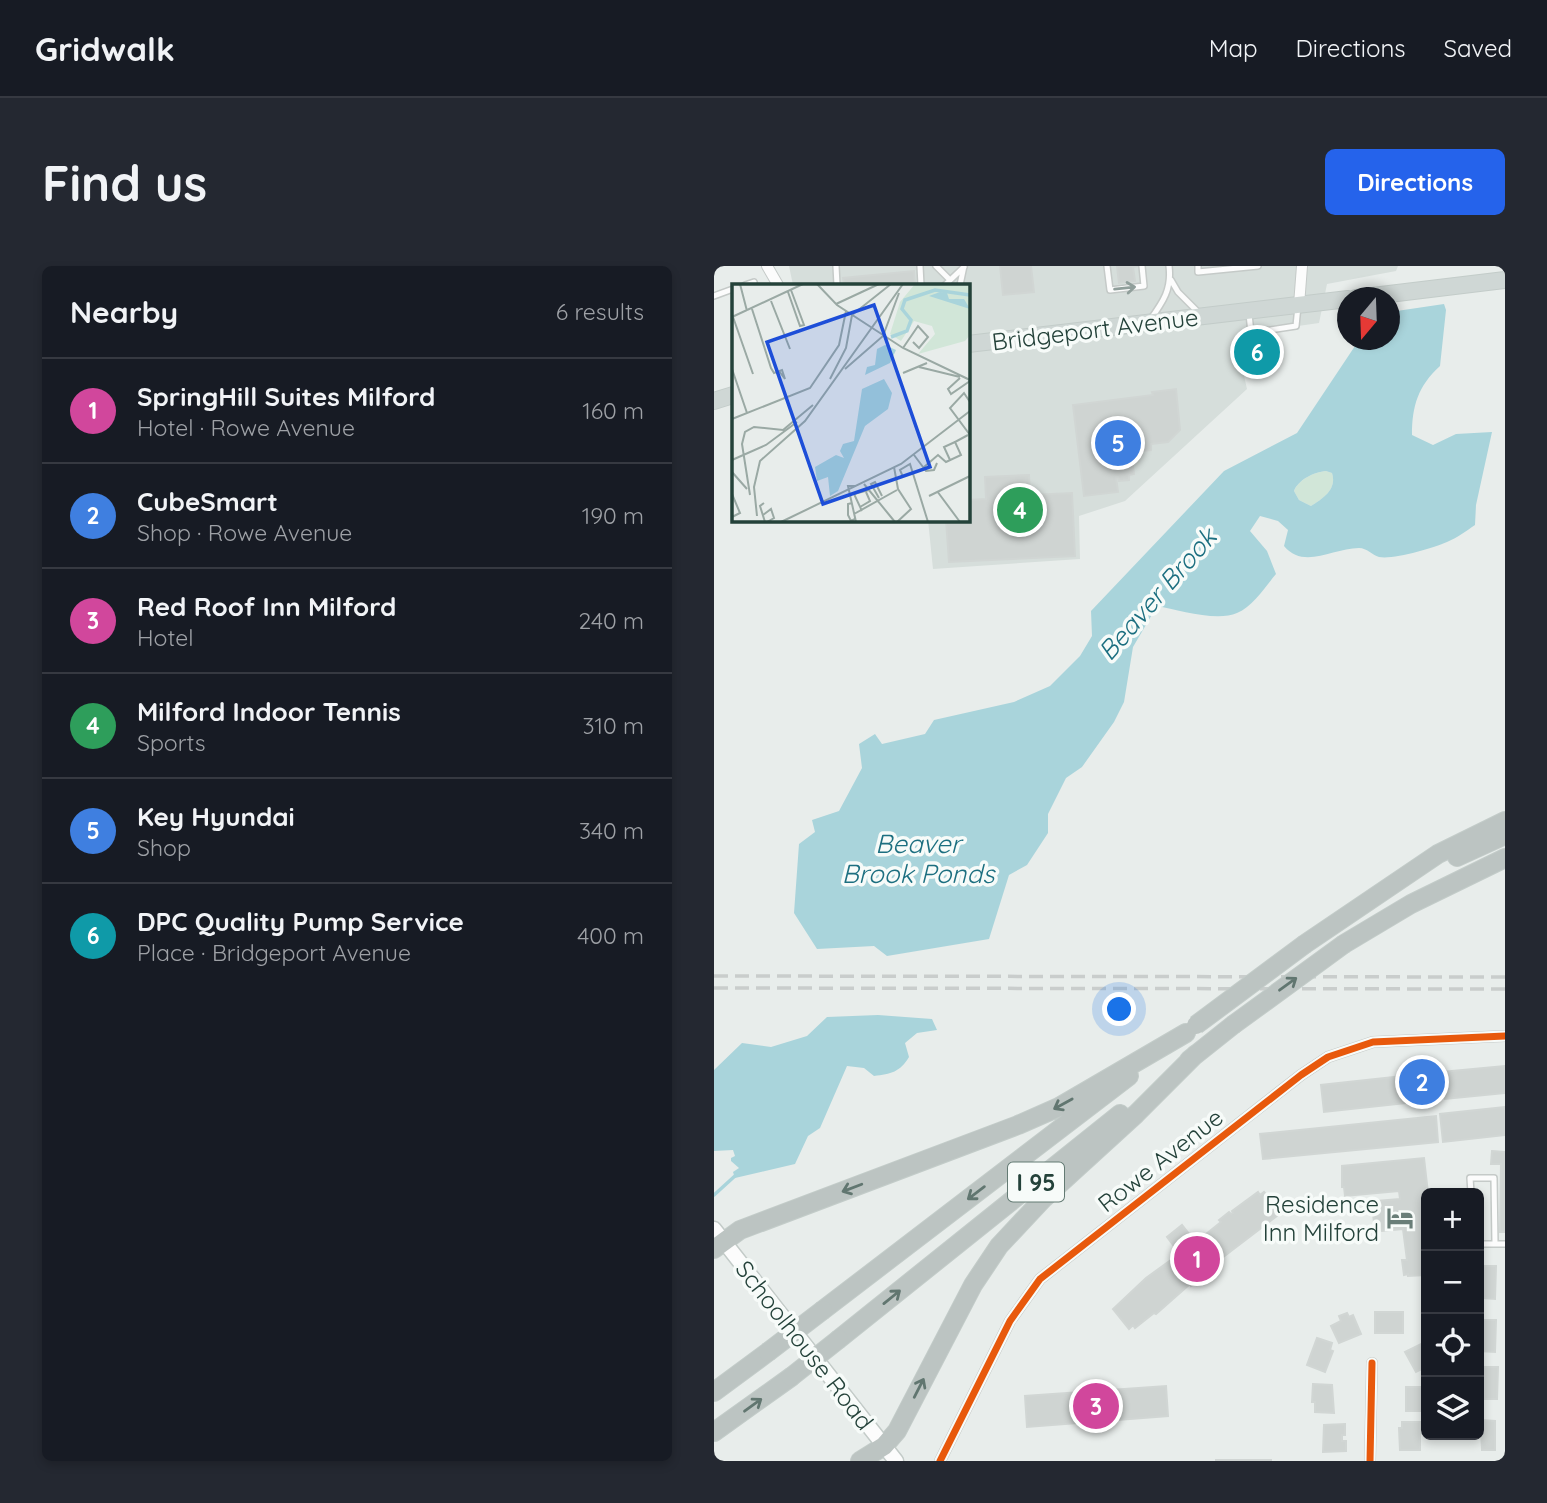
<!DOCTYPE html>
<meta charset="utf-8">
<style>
:root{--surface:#171b24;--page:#242831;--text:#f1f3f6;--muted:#9ea1a6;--line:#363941;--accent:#2563eb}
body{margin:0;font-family:Quicksand,sans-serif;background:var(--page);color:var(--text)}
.controls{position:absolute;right:21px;bottom:21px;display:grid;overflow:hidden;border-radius:10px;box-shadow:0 4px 10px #0003}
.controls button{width:63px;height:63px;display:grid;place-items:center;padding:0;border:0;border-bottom:2px solid var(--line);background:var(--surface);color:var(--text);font:35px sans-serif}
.compass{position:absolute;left:623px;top:21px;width:63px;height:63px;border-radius:50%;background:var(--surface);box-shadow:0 4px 10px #0003;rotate:199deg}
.you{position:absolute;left:406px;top:744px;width:24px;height:24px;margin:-18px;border:5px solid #fff;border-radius:50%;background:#1a73e8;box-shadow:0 0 0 10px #1a73e833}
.badge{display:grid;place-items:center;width:46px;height:46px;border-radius:50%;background:var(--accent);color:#fff;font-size:23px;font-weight:700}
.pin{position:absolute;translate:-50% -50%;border:4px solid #fff;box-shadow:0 2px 7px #0006}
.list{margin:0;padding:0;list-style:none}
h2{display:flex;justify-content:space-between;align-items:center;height:91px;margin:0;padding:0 28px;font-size:30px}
h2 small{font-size:23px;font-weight:400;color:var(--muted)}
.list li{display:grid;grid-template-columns:46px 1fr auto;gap:21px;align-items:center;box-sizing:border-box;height:105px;padding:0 28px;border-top:2px solid var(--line)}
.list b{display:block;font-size:26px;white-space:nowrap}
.list p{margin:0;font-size:23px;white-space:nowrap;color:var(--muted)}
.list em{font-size:23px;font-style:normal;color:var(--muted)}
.icon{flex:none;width:38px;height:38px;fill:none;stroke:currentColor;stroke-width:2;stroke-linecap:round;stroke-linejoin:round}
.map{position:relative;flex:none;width:791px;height:1195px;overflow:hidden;border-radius:10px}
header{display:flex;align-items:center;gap:42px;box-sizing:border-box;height:98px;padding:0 35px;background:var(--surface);border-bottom:2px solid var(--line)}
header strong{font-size:33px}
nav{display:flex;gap:38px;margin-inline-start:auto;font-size:24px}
.intro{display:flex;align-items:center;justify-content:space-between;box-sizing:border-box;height:168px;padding:0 42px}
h1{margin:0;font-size:49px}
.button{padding:18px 32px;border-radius:10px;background:var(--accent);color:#fff;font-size:24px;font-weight:700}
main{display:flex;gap:42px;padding:0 42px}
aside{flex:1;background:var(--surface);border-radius:10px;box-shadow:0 4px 10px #0003}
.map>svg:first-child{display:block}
.built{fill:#d6dedb}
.green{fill:#d1e6d8}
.water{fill:#a9d4db;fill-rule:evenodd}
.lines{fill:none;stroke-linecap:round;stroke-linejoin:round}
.stream{stroke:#a9d4db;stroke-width:3.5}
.building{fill:#cfd4d2;stroke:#d1d6d4;stroke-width:2}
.lane-casing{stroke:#c5cac8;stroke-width:8}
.street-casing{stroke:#c5cac8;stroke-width:12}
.secondary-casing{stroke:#c3cbc8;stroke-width:17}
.primary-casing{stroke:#c3ccc9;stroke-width:18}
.highway-casing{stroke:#c3ccc9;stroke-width:20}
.lane{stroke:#fcfcfc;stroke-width:5}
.street{stroke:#fcfcfc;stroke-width:10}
.secondary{stroke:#fcfcfc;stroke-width:14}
.primary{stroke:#cfd7d5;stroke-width:16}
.highway{stroke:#bcc4c2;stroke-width:18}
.rail{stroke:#c9cdcc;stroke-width:3.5;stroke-dasharray:14 7;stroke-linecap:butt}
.highway-bridge-casing{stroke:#c3ccc9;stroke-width:20;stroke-linecap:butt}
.highway-bridge{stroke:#bcc4c2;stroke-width:18}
.cycleway-casing{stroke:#f7fbf9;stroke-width:11}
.cycleway{stroke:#e8590c;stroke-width:7}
.oneway{stroke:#909f9b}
.oneway2{stroke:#617670}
.labels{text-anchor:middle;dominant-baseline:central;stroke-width:7;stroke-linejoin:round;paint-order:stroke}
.shield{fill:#f7fbf9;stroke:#637a73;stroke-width:2}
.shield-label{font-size:23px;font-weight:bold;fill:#24423a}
.street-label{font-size:24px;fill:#24423a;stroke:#f7fbf9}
.poi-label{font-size:24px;fill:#24423a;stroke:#f7fbf9;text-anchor:end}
.water-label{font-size:26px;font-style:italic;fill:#1c6f80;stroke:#f7fbf9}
.inset-river{fill:none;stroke:#a9d4db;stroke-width:3.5}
.inset-road{fill:none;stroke:#9aa9a4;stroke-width:2}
.view{fill:#1d4ed8;fill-opacity:0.15;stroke:#1d4ed8;stroke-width:3.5}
.inset-edge{fill:none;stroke:#24423a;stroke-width:3.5}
</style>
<header>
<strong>Gridwalk</strong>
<nav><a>Map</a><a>Directions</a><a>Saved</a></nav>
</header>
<div class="intro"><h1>Find us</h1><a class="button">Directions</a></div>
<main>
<aside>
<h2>Nearby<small>6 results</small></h2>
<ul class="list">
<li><span class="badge" style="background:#d1479c">1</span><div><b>SpringHill Suites Milford</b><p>Hotel · Rowe Avenue</p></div><em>160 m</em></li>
<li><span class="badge" style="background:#3f7fe0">2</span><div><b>CubeSmart</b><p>Shop · Rowe Avenue</p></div><em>190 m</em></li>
<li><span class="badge" style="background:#d1479c">3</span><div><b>Red Roof Inn Milford</b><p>Hotel</p></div><em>240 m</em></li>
<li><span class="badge" style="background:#2e9e5b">4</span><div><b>Milford Indoor Tennis</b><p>Sports</p></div><em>310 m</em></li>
<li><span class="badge" style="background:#3f7fe0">5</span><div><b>Key Hyundai</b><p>Shop</p></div><em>340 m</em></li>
<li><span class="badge" style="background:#0f9aa8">6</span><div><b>DPC Quality Pump Service</b><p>Place · Bridgeport Avenue</p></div><em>400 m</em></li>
</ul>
</aside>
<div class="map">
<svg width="791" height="1195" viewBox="0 0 791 1195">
<rect width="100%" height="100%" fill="#e8edeb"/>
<path class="built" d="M75 0H684L682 5 613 18 605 57 521 69 533 123 411 235 365 250 366 293 219 303 214 254H254V19H79Z"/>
<path class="green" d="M612 205 618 207C623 223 610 232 597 240L585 234 580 225C584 214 600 206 612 205Z"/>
<path class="water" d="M730 38 732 44 726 100C704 120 698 140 698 169L719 179 742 168 778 166 762 239 761 259C752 265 743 272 733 276 719 282 679 294 665 291 658 289 653 282 645 282 619 282 590 304 570 280L574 264 564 255 546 250 536 265 553 285 562 308C551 321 539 340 523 347 503 356 464 344 443 340L419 381 410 436 400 456 368 501 352 512 334 548V567L313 599 295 609 275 673 173 690 160 680 103 683 80 647 85 578 101 566 98 554 125 545 148 502 145 478 161 468 168 478 211 468 220 454 300 436 336 420 366 390 378 370 377 345 510 205 583 167 645 74H676V46ZM612 205 618 207C623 223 610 232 597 240L585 234 580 225C584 214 600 206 612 205Z
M164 749 218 753 223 764 203 767 191 777 195 791C186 806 177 808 160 810L150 802 133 800 106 862 94 870 81 898 21 912 19 906 25 902 17 895V892L21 890 19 884 0 885V804L28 777 57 781 93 770 113 751Z"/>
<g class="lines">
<path class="stream" d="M0 929 22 909"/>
</g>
<path class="building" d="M286 0H317L320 26 289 29Z
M403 0H424L419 1 421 15 405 17Z
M200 5 201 19H130L129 12Z
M561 69V71H564L567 86 556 87 554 72Z
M548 74 550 96 539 98 536 75Z
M462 123 466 164 454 176 437 178V184L417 186 420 208 415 209V214L405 215 404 211H402L404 226 370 230 359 139 439 129 438 126Z
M315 209 316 229 358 227 361 290 235 296 232 254H254V234L272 233 271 211Z
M791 800V827L731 833 728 806Z
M716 807 719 834 610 846 607 819Z
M791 841V869L729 876 726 848Z
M722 850 724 876 549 893 546 868Z
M778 885 791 886V966H786L787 898H777Z
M710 892 714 927 712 1009 694 1010V1008L690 1009 688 994H693L689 963 668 965 665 956 660 957 659 947H664L663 935 686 933 685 925 631 930 630 921H628V900Z
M544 926 546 929 550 926 565 945 561 948 563 950 504 995 506 998 502 1001 504 1003 483 1019 482 1017 477 1020 476 1018 442 1048 440 1047 421 1062 419 1059 415 1063 399 1043 432 1012 461 991 458 987 462 983 453 971 468 959 480 974 485 970 487 972 507 956 505 954 515 946 517 948 519 947 518 945Z
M765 1000H782L781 1033 769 1032Z
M661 1046H689V1067H661Z
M633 1047 635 1051 639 1049 647 1068 625 1077 617 1060 627 1055 625 1050Z
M767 1054H782L781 1086 765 1085Z
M603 1072 618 1077 616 1084 619 1085 611 1106 593 1099Z
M707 1078 710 1085 712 1084V1101L702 1106 691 1086Z
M769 1101H784L783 1133H770Z
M599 1118 618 1119 620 1147 601 1146V1136H598Z
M452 1120 454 1150 313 1161 311 1130Z
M692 1121H709V1124H712V1143H709V1145H692Z
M767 1154 781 1155V1184H768L767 1165H765Z
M688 1156H706V1184H686L685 1162H688Z
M631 1158V1169H628V1175H632V1185L609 1186 610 1159Z
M502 1194H557V1195H502Z"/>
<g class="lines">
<g class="lane-casing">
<path id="lane" d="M122 0 123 19
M206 0 207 19
M222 0 236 14
M393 0 396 24 430 20 428 0
M484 0V6L544 0
M457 14 464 26 484 46
M31 19 40 16
M231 19 250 1
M246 19 250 0
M0 30 19 23
M535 48 537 67 582 60 584 40
M436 54C449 36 458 23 455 0
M757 927 756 912H780L781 978
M765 978H791"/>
</g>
<g class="street-casing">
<path id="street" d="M53 0 64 19
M585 39 588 0
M226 1195 296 1055 326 1013 587 809 614 791 659 776 791 770
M656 1195 658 1097"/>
</g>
<g class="secondary-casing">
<path id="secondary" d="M0 963 182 1195"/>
</g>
<g class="primary-casing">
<path id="primary" d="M642 32 791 14
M254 78 634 33
M0 135 19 129"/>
</g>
<g class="highway-casing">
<path id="highway" d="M743 591 791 569
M591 678 724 588 791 555
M630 678 697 638 791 592
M475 794 519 759
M0 983 26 964 304 859 345 841 472 767
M109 1044 415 810
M125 1073 406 848
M0 1126 54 1086
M0 1166 77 1111
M146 1195 170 1180 183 1165 259 1019 285 980 330 932 422 848 482 788"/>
</g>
<use href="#lane" class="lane"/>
<use href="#street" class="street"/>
<use href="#secondary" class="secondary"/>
<use href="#primary" class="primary"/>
<use href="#highway" class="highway"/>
<path class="rail" d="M0 710 791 711
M0 722 791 723"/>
<g class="highway-bridge-casing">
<path id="highway-bridge" d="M482 759 591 678
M519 759 630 678
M54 1086 109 1044
M77 1111 125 1073"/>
</g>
<use href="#highway-bridge" class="highway-bridge"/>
<g class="cycleway-casing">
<path id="cycleway" d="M226 1195 296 1055 326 1013 587 809 614 791 659 776 791 770
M656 1195 658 1097"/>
</g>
<use href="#cycleway" class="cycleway"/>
</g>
<defs><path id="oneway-shaft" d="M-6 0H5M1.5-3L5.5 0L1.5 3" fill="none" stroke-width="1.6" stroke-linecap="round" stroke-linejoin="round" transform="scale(1.75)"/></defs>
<use class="oneway" href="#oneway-shaft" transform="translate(411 22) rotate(-6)"/>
<g class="oneway2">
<use href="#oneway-shaft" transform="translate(574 718) rotate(-36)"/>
<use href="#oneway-shaft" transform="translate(349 838) rotate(151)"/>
<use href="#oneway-shaft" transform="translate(138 922) rotate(159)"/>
<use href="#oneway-shaft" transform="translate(262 927) rotate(143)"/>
<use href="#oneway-shaft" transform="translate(178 1031) rotate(-39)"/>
<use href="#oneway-shaft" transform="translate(205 1122) rotate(-63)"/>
<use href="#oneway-shaft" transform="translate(39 1139) rotate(-36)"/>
</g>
<defs>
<g id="hotel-bare" transform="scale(2.1)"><path d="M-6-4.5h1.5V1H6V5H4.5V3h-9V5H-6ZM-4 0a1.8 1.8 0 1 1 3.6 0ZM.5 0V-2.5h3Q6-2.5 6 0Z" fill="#697e78" stroke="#f7fbf9" stroke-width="2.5" paint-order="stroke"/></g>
</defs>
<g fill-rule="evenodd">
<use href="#hotel-bare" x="686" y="952"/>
</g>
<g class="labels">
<rect class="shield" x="294" y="896.5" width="56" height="39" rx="5"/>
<g class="shield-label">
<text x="322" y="916">I 95</text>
</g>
<g class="street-label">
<text transform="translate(381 63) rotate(-7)">Bridgeport Avenue</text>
<text transform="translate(446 894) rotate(-38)">Rowe Avenue</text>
<text transform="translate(91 1079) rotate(52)">Schoolhouse Road</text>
</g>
<g class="poi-label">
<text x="665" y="938">Residence<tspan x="665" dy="28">Inn Milford</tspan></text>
</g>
<g class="water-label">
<text transform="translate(443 328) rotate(-49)">Beaver Brook</text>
<text x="204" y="577">Beaver<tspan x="204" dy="30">Brook Ponds</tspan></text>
</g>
</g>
<g transform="translate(18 18)">
<rect width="238" height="238" fill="#e8edeb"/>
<path d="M183 0H238V51L233 57 186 70 203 50 200 42 182 37 169 57 158 50 168 18Z" fill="#d1e6d8"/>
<path d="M208 8 215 9 217 15H232L238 25 197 12ZM153 61 164 66 158 79 133 91 135 83 143 81 145 65ZM152 95 160 109 156 125 133 142 106 207 98 212 96 193 85 197 83 183 104 171 112 174 108 167 111 160 122 157 130 105Z" fill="#a9d4db"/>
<path class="inset-river" d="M159 53 175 47 179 36 170 25 173 16 203 6 238 11"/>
<path class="inset-road" d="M8 0 15 27M85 0 105 21 171 64 238 96M56 8 68 42 72 41 59 6M39 17 58 65M104 20 147 0M20 25 39 84 42 89 50 86 53 95 47 87M0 33 71 0M1 33 21 90M171 64 186 42 196 53 187 64 181 58M187 83 228 93M0 85 15 129M113 85 151 52 167 9M171 89 195 79M228 94 216 105 219 110 238 97M98 95 114 64 120 31 159 0M238 118 232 109 218 124 238 151M0 135 78 104 107 61 114 27M182 171 194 187 202 186 205 179M0 176 34 161 65 138M218 176 212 163 223 158M162 183 166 205 179 225 165 238M192 183 206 171 214 178 229 171 223 158 236 151M0 188 15 205M171 193 168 186 178 180 196 238M132 200 163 238M124 202H116L124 238M205 207 228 238M0 210 8 229 0 233M18 211 10 160 13 148 22 143 51 146 81 121M197 212 238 192M147 214 139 200 143 198 150 212M32 219 28 222 33 238M120 219 116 220V231L119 237 123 235M128 223 138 217 134 208M130 227 122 210 137 206M122 230 165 206M31 231 39 225 42 234 35 238M25 232 22 203 28 177 73 137 171 0M49 238 169 180 238 127"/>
<path class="view" d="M142 21 198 183 91 220 35 58Z"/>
<rect width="238" height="238" class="inset-edge"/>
</g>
</svg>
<div class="controls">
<button>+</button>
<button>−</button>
<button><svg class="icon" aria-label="locate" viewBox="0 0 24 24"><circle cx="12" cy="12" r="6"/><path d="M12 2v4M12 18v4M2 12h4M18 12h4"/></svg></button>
<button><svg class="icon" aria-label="layers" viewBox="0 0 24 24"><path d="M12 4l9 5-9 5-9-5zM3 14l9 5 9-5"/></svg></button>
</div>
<svg class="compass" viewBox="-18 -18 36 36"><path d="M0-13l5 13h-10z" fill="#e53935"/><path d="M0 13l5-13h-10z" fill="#9ea1a6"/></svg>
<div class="you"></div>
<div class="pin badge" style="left:483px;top:993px;background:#d1479c">1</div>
<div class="pin badge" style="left:708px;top:816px;background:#3f7fe0">2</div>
<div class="pin badge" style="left:382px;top:1140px;background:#d1479c">3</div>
<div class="pin badge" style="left:306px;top:244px;background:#2e9e5b">4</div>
<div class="pin badge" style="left:404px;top:177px;background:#3f7fe0">5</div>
<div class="pin badge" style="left:543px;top:86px;background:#0f9aa8">6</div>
</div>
</main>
